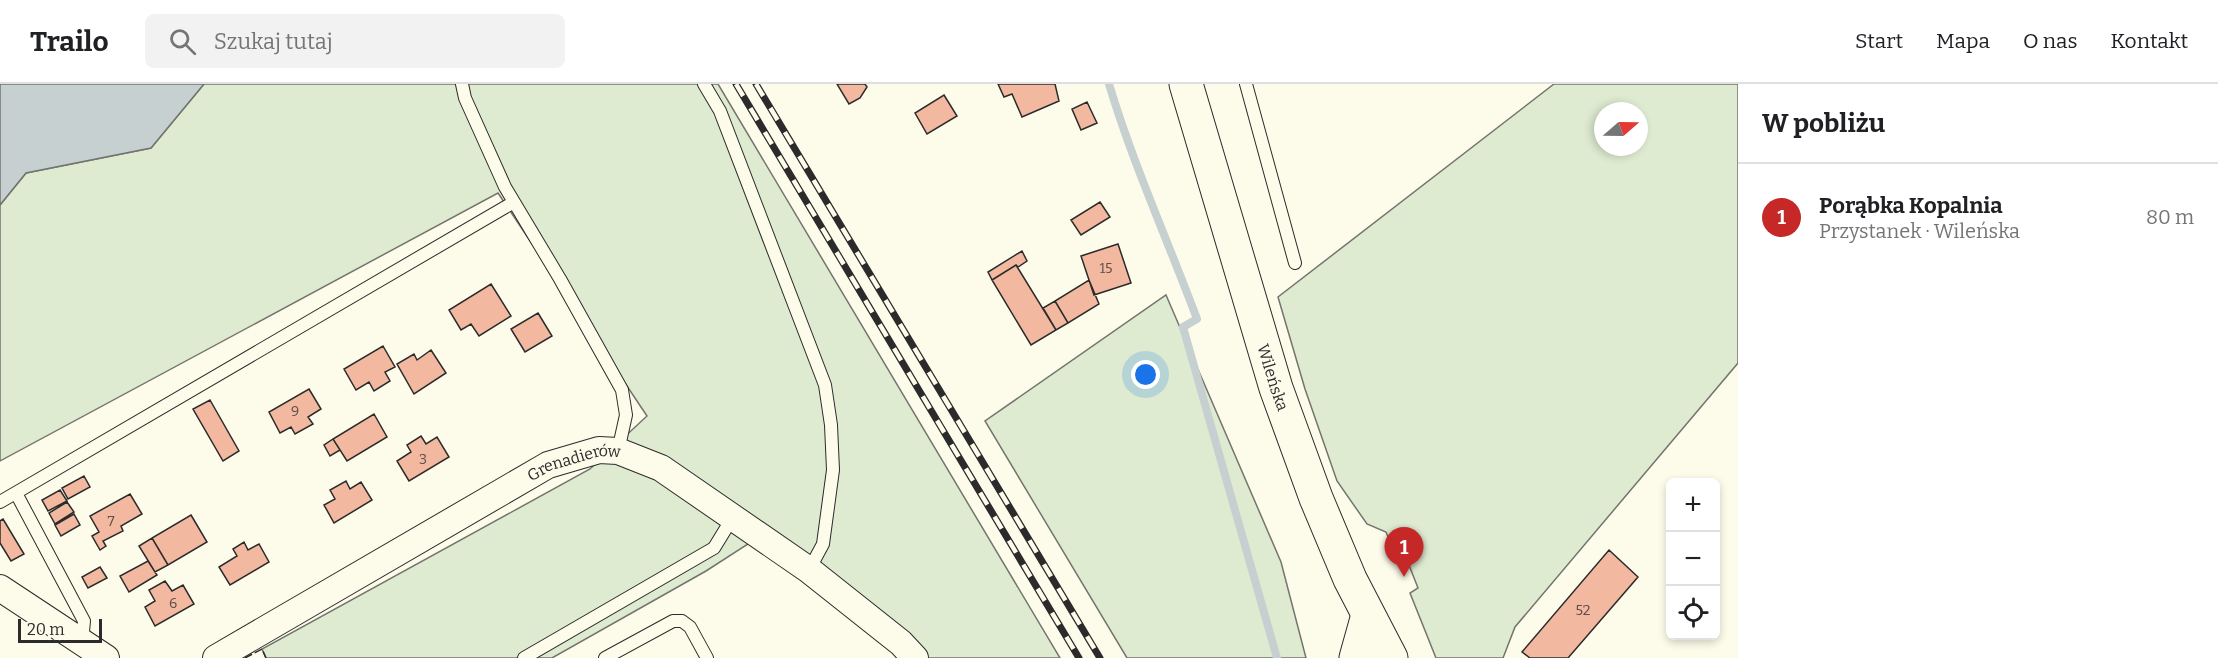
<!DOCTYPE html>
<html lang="pl">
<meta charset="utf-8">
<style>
:root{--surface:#fff;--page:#f2f2f2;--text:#202124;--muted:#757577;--line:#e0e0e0;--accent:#c62828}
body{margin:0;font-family:Bitter,serif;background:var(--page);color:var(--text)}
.controls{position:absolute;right:18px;bottom:18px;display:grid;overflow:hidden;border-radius:9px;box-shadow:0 3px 9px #0003}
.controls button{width:54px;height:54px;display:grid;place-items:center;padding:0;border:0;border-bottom:2px solid var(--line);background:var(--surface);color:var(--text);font:30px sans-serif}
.compass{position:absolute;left:1594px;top:18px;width:54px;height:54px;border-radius:50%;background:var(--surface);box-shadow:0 3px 9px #0003;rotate:70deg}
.scale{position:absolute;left:18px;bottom:15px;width:84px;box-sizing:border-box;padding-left:6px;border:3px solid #2b2b2b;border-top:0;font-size:16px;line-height:21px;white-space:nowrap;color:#2b2b2b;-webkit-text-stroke:4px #fdfbea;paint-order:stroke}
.you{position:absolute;left:1146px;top:291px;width:21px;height:21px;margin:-15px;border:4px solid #fff;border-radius:50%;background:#1a73e8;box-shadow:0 0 0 9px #1a73e833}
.badge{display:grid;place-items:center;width:39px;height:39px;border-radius:50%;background:var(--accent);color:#fff;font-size:20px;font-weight:700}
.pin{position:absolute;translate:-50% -50px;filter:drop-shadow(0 2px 3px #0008)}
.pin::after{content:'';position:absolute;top:32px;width:21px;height:18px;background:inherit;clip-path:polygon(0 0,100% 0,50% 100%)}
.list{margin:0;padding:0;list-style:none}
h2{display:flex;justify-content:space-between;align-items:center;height:78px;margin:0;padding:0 24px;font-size:26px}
h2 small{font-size:20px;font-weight:400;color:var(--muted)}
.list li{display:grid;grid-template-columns:39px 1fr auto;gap:18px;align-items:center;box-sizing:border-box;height:108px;padding:0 24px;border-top:2px solid var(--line)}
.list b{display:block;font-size:22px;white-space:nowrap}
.list p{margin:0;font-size:20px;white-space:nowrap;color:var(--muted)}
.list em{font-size:20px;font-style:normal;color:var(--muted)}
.icon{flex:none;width:33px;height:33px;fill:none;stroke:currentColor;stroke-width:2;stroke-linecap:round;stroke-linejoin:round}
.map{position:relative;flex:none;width:1738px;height:574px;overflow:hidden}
header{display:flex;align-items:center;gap:36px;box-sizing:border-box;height:84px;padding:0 30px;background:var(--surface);border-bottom:2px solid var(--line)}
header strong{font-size:28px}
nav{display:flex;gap:33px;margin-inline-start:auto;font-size:21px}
.search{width:420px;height:54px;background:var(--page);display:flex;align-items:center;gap:15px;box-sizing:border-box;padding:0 21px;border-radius:9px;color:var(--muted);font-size:22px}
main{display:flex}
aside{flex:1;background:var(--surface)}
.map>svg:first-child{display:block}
.green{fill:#deebd1;stroke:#74746e;stroke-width:1.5;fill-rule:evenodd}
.water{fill:#c7d0d0;stroke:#74746e;stroke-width:1.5}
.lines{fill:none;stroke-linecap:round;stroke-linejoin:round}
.stream{stroke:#c7d0d0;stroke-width:8}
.building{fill:#f2b8a0;stroke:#2b2b2b;stroke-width:1.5}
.lane-casing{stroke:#2b2b2b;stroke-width:14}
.street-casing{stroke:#2b2b2b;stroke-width:28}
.secondary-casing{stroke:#2b2b2b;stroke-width:35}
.lane{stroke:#fdfbea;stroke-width:12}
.street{stroke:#fdfbea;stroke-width:26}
.secondary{stroke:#fdfbea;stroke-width:33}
.rail-casing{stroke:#2b2b2b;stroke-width:7}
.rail{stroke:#fdfbea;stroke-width:4.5;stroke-dasharray:14;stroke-linecap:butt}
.fence{stroke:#2b2b2b;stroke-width:1.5;stroke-dasharray:8 3;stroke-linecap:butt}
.labels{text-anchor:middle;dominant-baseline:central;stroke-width:4.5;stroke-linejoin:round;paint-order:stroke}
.number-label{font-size:14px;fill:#5d4e48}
.street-label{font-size:16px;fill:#2b2b2b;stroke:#fdfbea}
</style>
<header>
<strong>Trailo</strong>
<div class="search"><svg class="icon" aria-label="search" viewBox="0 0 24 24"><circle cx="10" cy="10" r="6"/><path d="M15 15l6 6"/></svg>Szukaj tutaj</div>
<nav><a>Start</a><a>Mapa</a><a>O nas</a><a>Kontakt</a></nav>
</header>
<main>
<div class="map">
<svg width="1738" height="574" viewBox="0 0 1738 574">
<rect width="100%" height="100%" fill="#fdfbea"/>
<path class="green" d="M204 0H718L1060 574H928L899 541 771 445 706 487 552 574H266L262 565 590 385 647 332 498 109 0 377V121L26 89 151 64Z
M1554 0H1738V279L1515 543 1503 574H1436L1410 509 1418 504 1407 476 1398 477 1386 448 1367 440 1337 397 1305 305 1278 213ZM1603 27H1639V63H1603Z
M1166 211 1281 478 1306 574H1127L985 337Z"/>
<path class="water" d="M0 0H204L151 64 26 89 0 121Z"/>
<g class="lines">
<path class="stream" d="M1109 0C1133 80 1168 157 1197 235L1183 243 1277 574"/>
</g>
<path class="building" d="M837 0H865L867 3 860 14 849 20Z
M998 0H1055L1059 17 1022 33 1012 10 1004 13Z
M944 11 957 32 927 50 915 29Z
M1087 18 1097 39 1081 46 1072 25Z
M1100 118 1110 133 1081 151 1071 136Z
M1118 160 1131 199 1094 211 1081 172Z
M1022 167 1027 177 1018 183 1016 181 992 196 988 188Z
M1016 181 1056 246 1031 261 992 196Z
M1089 196 1099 220 1068 239 1055 217Z
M491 200 511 232 479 252 471 240 461 246 449 226Z
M1055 217 1068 239 1056 246 1043 224Z
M538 229 552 252 525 268 511 245Z
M383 262 395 283 385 288 390 297 374 307 369 298 356 306 344 285Z
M431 266 446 289 414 310 397 280 414 270 417 276Z
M309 305 321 325 308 333 313 340 295 350 291 343 280 349 269 328Z
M210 316 239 367 223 377 193 325Z
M374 330 387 353 347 377 333 355Z
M421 352 426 360 437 353 449 373 409 397 397 377 411 368 407 361Z
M333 355 340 366 330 372 324 361Z
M84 392 90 403 68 415 62 404Z
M346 397 350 405 361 398 372 416 334 439 324 421 335 415 330 406Z
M60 406 67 417 48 427 42 416Z
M130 410 142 430 121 442 123 447 103 457 106 462 100 466 92 452 99 448 90 432Z
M67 418 74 428 55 440 49 429Z
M74 430 80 441 61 452 55 441Z
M191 431 207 458 168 481 152 454Z
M3 435 24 470 11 477 0 459V437Z
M152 454 168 481 155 488 139 462Z
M244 458 248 466 259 460 269 478 230 501 219 483 237 472 233 465Z
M1609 466 1638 493 1568 574H1530L1522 568Z
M148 477 157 491 129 508 120 492Z
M100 483 107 494 88 504 82 493Z
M165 497 172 507 183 501 194 520 155 542 145 523 155 517 149 506Z"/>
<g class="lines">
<g class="lane-casing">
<path id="lane" d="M462 0 465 14 505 103 560 195 622 306 626 331 618 367
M704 0 720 27 825 301 831 341 833 386 823 460 809 486
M1246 0 1295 179
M16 409 84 537 82 558
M0 418 514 118
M524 574 714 464 733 433
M605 574 673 537H682L690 543 707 574"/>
</g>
<g class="street-casing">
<g id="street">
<path d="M0 504 106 574"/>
<path id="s1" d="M216 574 548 381 599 366 618 367 661 384 809 486 901 559 915 574"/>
</g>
</g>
<g class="secondary-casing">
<g id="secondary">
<path id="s2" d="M1186 0 1276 304 1316 414 1350 495 1391 574"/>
<path d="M1356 574 1368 531"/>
</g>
</g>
<use href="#lane" class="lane"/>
<use href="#street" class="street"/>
<use href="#secondary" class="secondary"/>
<g class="rail-casing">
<path id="rail" d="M736 0 1079 574
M756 0 1100 574"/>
</g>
<use href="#rail" class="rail"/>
<path class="fence" d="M245 574 262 565 266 574"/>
</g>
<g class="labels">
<g class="number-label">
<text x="1106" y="184">15</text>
<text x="295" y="327">9</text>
<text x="423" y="375">3</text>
<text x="111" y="437">7</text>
<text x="173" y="519">6</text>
<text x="1583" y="526">52</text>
</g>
<g class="street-label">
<text stroke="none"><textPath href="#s2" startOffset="306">Wileńska</textPath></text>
<text stroke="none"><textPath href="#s1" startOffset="410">Grenadierów</textPath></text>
</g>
</g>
</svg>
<div class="controls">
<button>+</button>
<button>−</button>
<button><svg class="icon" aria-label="locate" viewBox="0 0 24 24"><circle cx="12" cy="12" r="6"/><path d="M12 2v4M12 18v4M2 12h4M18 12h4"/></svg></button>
</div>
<svg class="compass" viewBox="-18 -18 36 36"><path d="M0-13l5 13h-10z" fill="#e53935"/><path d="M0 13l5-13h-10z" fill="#757577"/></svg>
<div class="scale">20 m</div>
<div class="you"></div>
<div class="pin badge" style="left:1404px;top:493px">1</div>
</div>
<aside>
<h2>W pobliżu<small></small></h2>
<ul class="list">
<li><span class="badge">1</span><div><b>Porąbka Kopalnia</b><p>Przystanek · Wileńska</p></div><em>80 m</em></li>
</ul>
</aside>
</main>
